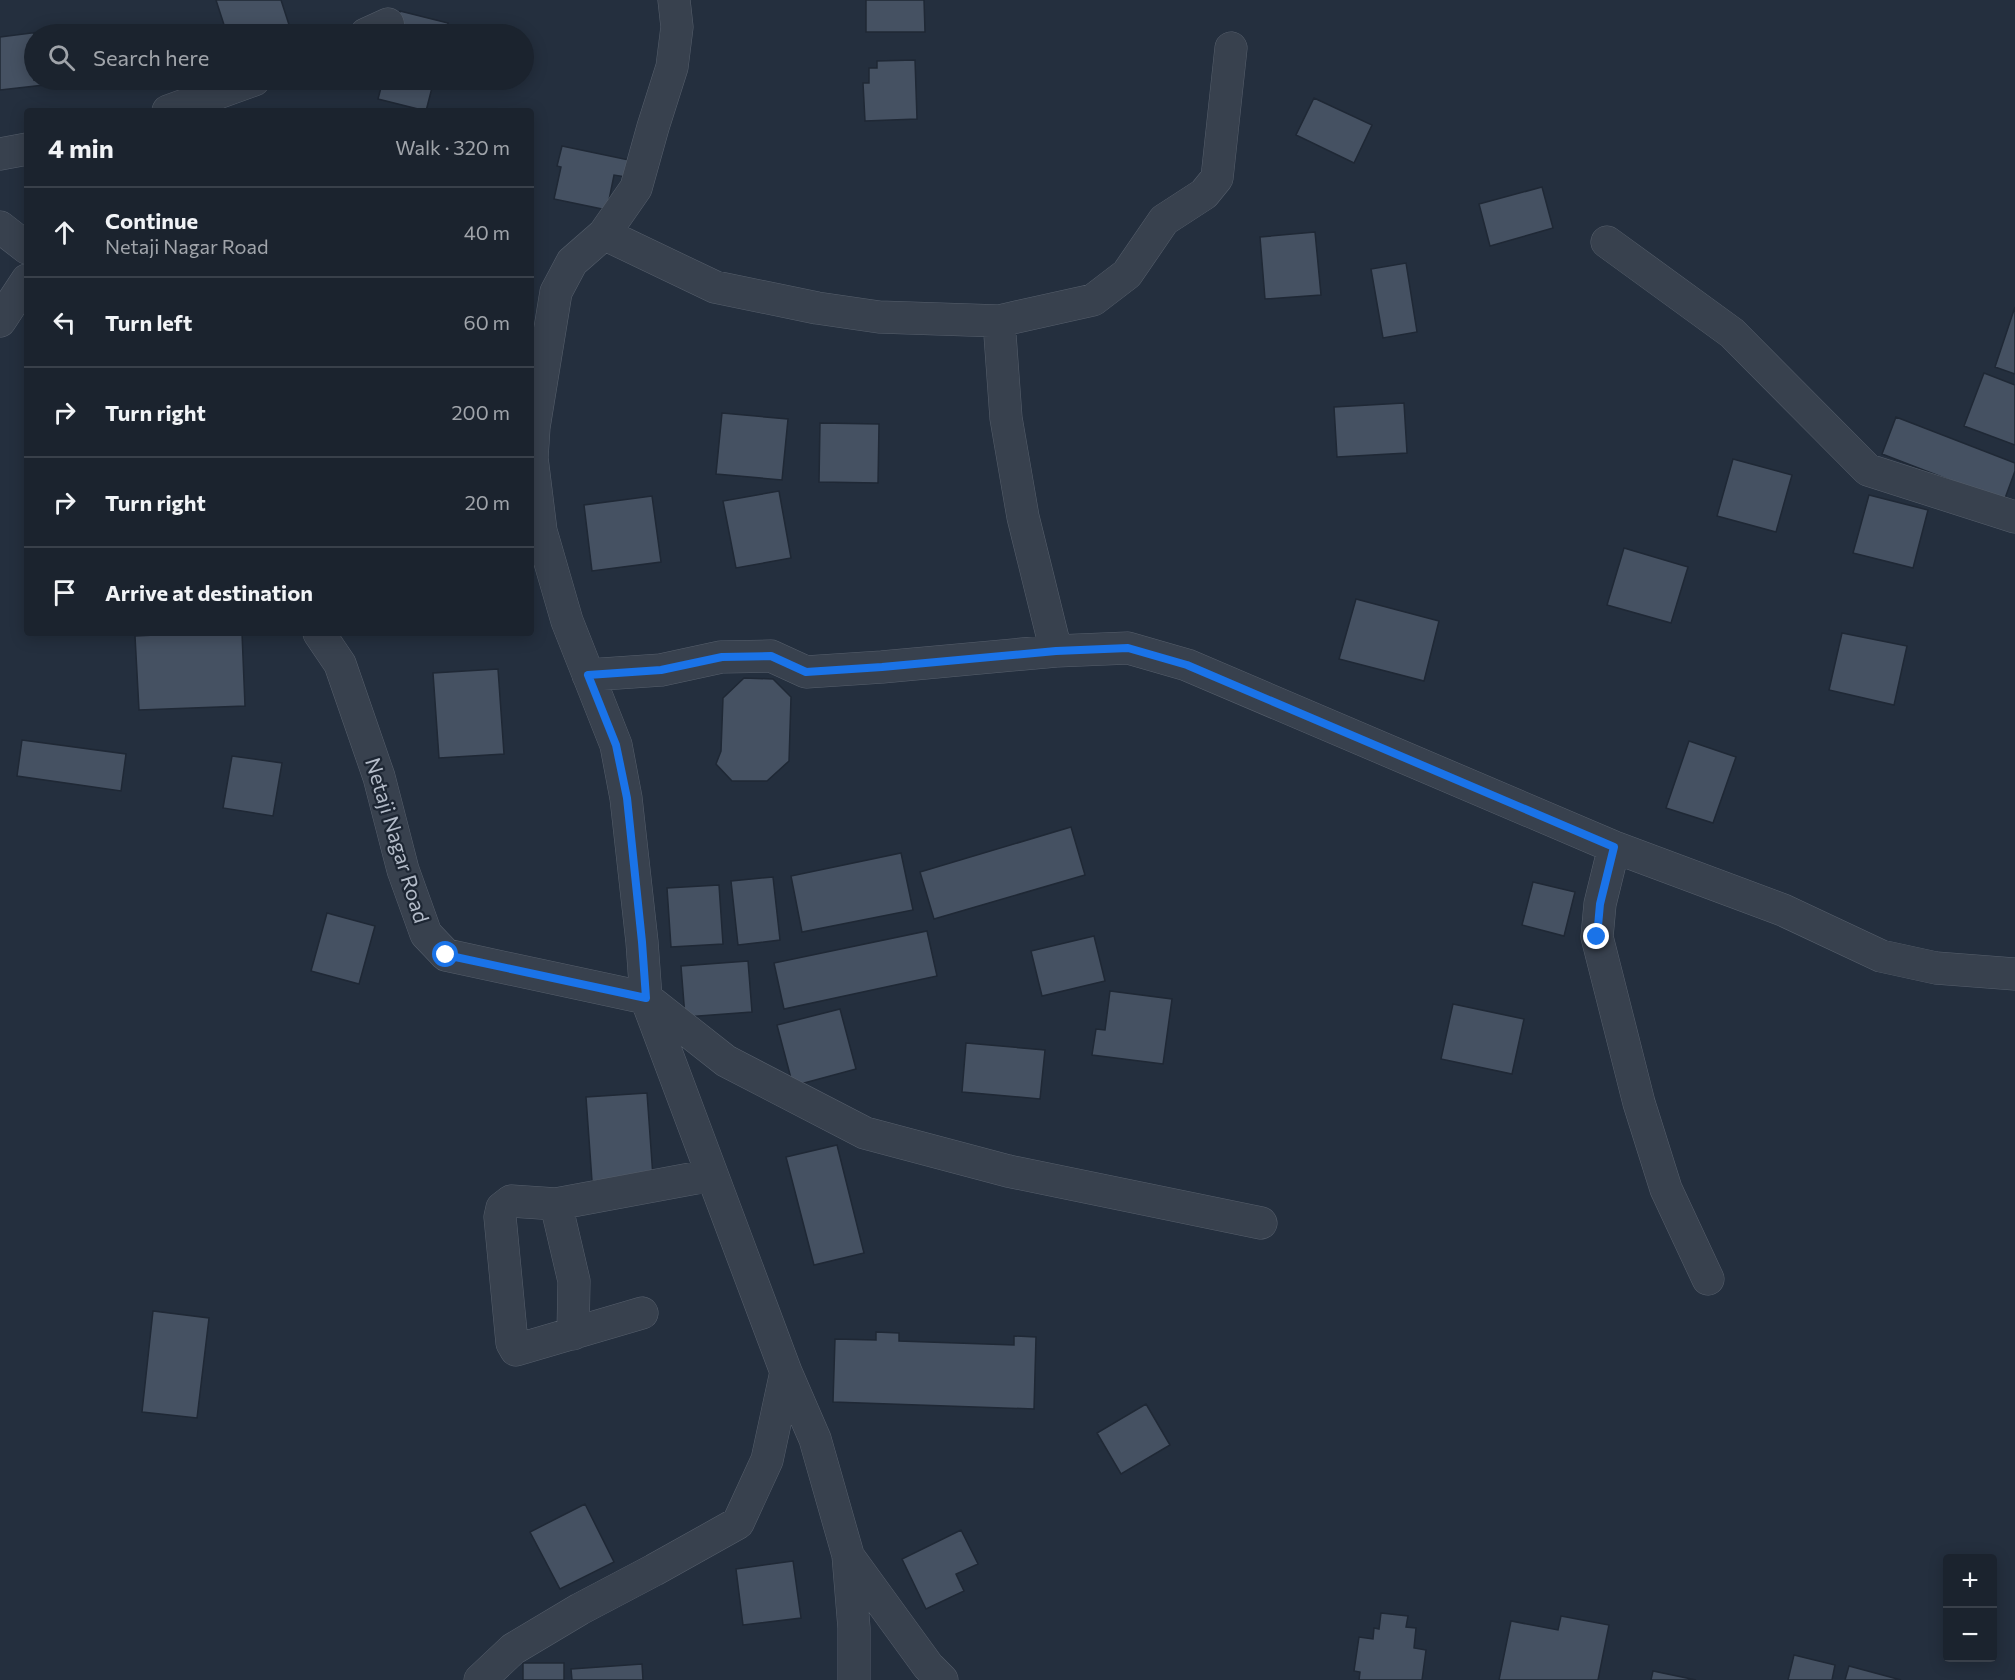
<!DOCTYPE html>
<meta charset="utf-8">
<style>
:root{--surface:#1b232e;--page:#242b36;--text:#f1f3f6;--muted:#a0a4aa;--line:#39404a}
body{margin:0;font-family:Commissioner,sans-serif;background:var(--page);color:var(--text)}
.controls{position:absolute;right:18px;bottom:18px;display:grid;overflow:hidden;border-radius:6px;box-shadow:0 3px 15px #0003}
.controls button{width:54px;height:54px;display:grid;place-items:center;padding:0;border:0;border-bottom:2px solid var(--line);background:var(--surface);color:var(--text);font:30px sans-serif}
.stop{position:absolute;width:18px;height:18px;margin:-14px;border:4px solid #1a73e8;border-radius:50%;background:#fff}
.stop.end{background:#1a73e8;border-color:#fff;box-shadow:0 2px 6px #0008}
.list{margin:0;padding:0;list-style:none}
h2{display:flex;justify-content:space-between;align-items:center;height:78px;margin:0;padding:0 24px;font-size:26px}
h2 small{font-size:20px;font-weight:400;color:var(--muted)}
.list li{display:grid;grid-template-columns:39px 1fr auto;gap:18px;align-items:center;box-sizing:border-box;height:90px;padding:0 24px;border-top:2px solid var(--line)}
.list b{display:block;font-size:22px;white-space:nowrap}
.list p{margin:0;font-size:20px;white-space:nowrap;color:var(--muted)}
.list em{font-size:20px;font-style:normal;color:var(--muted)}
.icon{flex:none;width:33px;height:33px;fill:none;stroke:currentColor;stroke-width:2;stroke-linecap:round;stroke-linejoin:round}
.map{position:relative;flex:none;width:2015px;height:1680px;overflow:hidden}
.search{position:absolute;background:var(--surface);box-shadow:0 3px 15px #0003;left:24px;top:24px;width:510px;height:66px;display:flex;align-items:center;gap:15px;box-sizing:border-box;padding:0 21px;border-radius:33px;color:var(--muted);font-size:22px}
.panel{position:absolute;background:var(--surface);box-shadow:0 3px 15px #0003;left:24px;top:108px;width:510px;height:528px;border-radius:6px}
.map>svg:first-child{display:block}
.building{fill:#455162;stroke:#1f2835;stroke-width:1.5}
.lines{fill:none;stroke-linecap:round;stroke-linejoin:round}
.street-casing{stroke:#565f6c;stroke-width:33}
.street{stroke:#38414e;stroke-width:32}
.route{stroke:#1a73e8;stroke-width:8}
.labels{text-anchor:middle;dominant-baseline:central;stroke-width:4.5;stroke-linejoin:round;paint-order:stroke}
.street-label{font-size:21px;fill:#b4bcc9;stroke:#1d2633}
</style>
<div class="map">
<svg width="2015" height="1680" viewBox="0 0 2015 1680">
<rect width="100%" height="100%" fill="#242f3e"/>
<path class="building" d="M216 0H281L292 34H227Z
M866 0H924L925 32H866Z
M400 11 448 23 445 34H394Z
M47 31V34H34V80H53V84L0 90V37Z
M915 60 917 119 865 121 863 83H869V68H877V61Z
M383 80H434L426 111 378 99Z
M1314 98 1372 125 1354 163 1296 135Z
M562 146 629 160 626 177 614 175 607 210 554 199 561 167 557 166Z
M1542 187 1553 228 1490 246 1479 204Z
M1315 232 1321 295 1265 299 1260 237Z
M1406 263 1417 332 1383 338 1371 269Z
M2015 307V374L1995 367Z
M1984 373 2015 385V445L1964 426Z
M1404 403 1407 453 1337 457 1334 407Z
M722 413 788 419 782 480 716 474Z
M1896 417 2015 463V471L2004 501 1882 454Z
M820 423 879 424 878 483 819 482Z
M1733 459 1792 475 1776 532 1717 516Z
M779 491 791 558 736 568 723 501Z
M1869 495 1928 510 1913 568 1853 553Z
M652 496 661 562 592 571 584 505Z
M1624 548 1688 567 1671 623 1607 605Z
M1356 599 1439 621 1424 681 1339 659Z
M196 633H242L245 706 139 710 135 636Z
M1842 633 1907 646 1894 705 1829 690Z
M498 669 504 754 439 758 433 673Z
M744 678 773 679 791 697 789 761 767 781H732L716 764 721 751 723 698Z
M22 740 126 754 121 791 17 776Z
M1689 741 1736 757 1713 823 1666 808Z
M232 756 282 763 273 816 223 808Z
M1071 827 1085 875 934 919 920 872Z
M901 853 913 910 802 932 791 876Z
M773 877 780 940 738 945 731 881Z
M1533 882 1575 892 1564 936 1522 925Z
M719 885 723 944 671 947 667 888Z
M327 913 375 926 359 984 311 971Z
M927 931 937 976 784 1009 774 963Z
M1094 936 1105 981 1042 996 1031 951Z
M748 961 752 1012 685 1017 681 966Z
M1110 991 1172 999 1163 1064 1092 1055 1096 1029 1105 1030Z
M1453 1004 1524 1019 1512 1074 1441 1059Z
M840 1009 856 1069 793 1086 777 1025Z
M966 1043 1045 1050 1040 1099 962 1092Z
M647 1093 653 1177 592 1181 586 1097Z
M837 1145 864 1253 814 1265 786 1157Z
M153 1311 209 1318 197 1418 142 1412Z
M876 1332 899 1333V1341L1014 1345V1336L1036 1337 1034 1409 833 1402 835 1339 876 1340Z
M1146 1404 1170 1445 1121 1474 1097 1433Z
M585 1504 614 1562 560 1589 530 1532Z
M961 1530 978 1564 956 1574 964 1591 926 1609 902 1559Z
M793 1561 801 1618 743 1625 736 1569Z
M1381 1613 1408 1616 1406 1627 1416 1628 1414 1648 1426 1650 1422 1680H1359L1360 1672 1354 1671 1359 1637 1373 1639 1374 1628 1379 1629Z
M1561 1616 1609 1625 1598 1680H1499L1511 1621 1558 1630Z
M1794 1655 1835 1665 1832 1680H1788Z
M523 1663H564V1680H523Z
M642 1664 643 1680H572L571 1669Z
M1849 1666 1901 1680H1845Z
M1653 1671 1696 1680H1651Z"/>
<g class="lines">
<g class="street-casing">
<path id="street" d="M674 0 677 27 672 67 653 127 636 188 604 234 572 262 556 292 534 427 532 458 541 531 567 621 616 745 626 798 642 942 646 998 786 1372 815 1439 848 1555 854 1628V1680
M366 34 388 24
M168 111 254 80
M0 154 27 149
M0 227 27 248
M604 234 715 287 817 308 879 317 999 321 1093 300 1127 274 1164 220 1204 194 1217 178 1231 48
M1607 242 1732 333 1868 470 2015 517
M0 321 27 280
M999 321 1006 418 1023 517 1056 651
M319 633 340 664 379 777 403 870 426 934 446 955 646 998 726 1061 865 1133 1008 1171 1261 1223
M588 675 661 670 721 657 771 656 806 672 882 667 1056 651 1128 648 1187 665 1614 847 1783 910 1881 956 1936 968 2015 974
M1614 847 1600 904 1597 937 1639 1103 1666 1189 1708 1279
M556 1204 574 1281 573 1334
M642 1313 516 1350 512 1343 500 1217 502 1208 511 1201 556 1204 712 1175
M848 1556 928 1666 942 1680
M480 1680 513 1649 580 1609 654 1570 738 1523 767 1460 786 1372"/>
</g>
<use href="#street" class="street"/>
</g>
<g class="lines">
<path class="route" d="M446 955 646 998 642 942 627 798 616 745 588 675 661 670 722 657 771 656 806 672 882 667 1056 651 1128 648 1187 665 1614 847 1600 904 1597 937"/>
</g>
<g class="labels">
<g class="street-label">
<text transform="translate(398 840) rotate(73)">Netaji Nagar Road</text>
</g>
</g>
</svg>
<div class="controls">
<button>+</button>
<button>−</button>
</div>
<div class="stop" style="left:446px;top:955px"></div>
<div class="stop end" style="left:1597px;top:937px"></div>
<div class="search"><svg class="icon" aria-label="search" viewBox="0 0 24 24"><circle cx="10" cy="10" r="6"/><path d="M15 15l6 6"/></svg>Search here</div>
<section class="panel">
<h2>4 min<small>Walk · 320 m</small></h2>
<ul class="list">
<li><svg class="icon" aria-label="ahead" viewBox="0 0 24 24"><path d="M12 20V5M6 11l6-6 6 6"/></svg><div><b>Continue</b><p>Netaji Nagar Road</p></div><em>40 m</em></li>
<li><svg class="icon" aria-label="left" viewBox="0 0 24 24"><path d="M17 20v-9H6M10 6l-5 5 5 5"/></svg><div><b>Turn left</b></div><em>60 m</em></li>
<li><svg class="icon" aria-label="right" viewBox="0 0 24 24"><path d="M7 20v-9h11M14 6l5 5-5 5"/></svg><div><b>Turn right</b></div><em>200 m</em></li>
<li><svg class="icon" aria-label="right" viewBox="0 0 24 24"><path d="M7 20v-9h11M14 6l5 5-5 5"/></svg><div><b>Turn right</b></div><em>20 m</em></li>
<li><svg class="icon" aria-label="arrive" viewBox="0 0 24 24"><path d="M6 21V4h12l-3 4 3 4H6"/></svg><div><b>Arrive at destination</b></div></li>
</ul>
</section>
</div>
